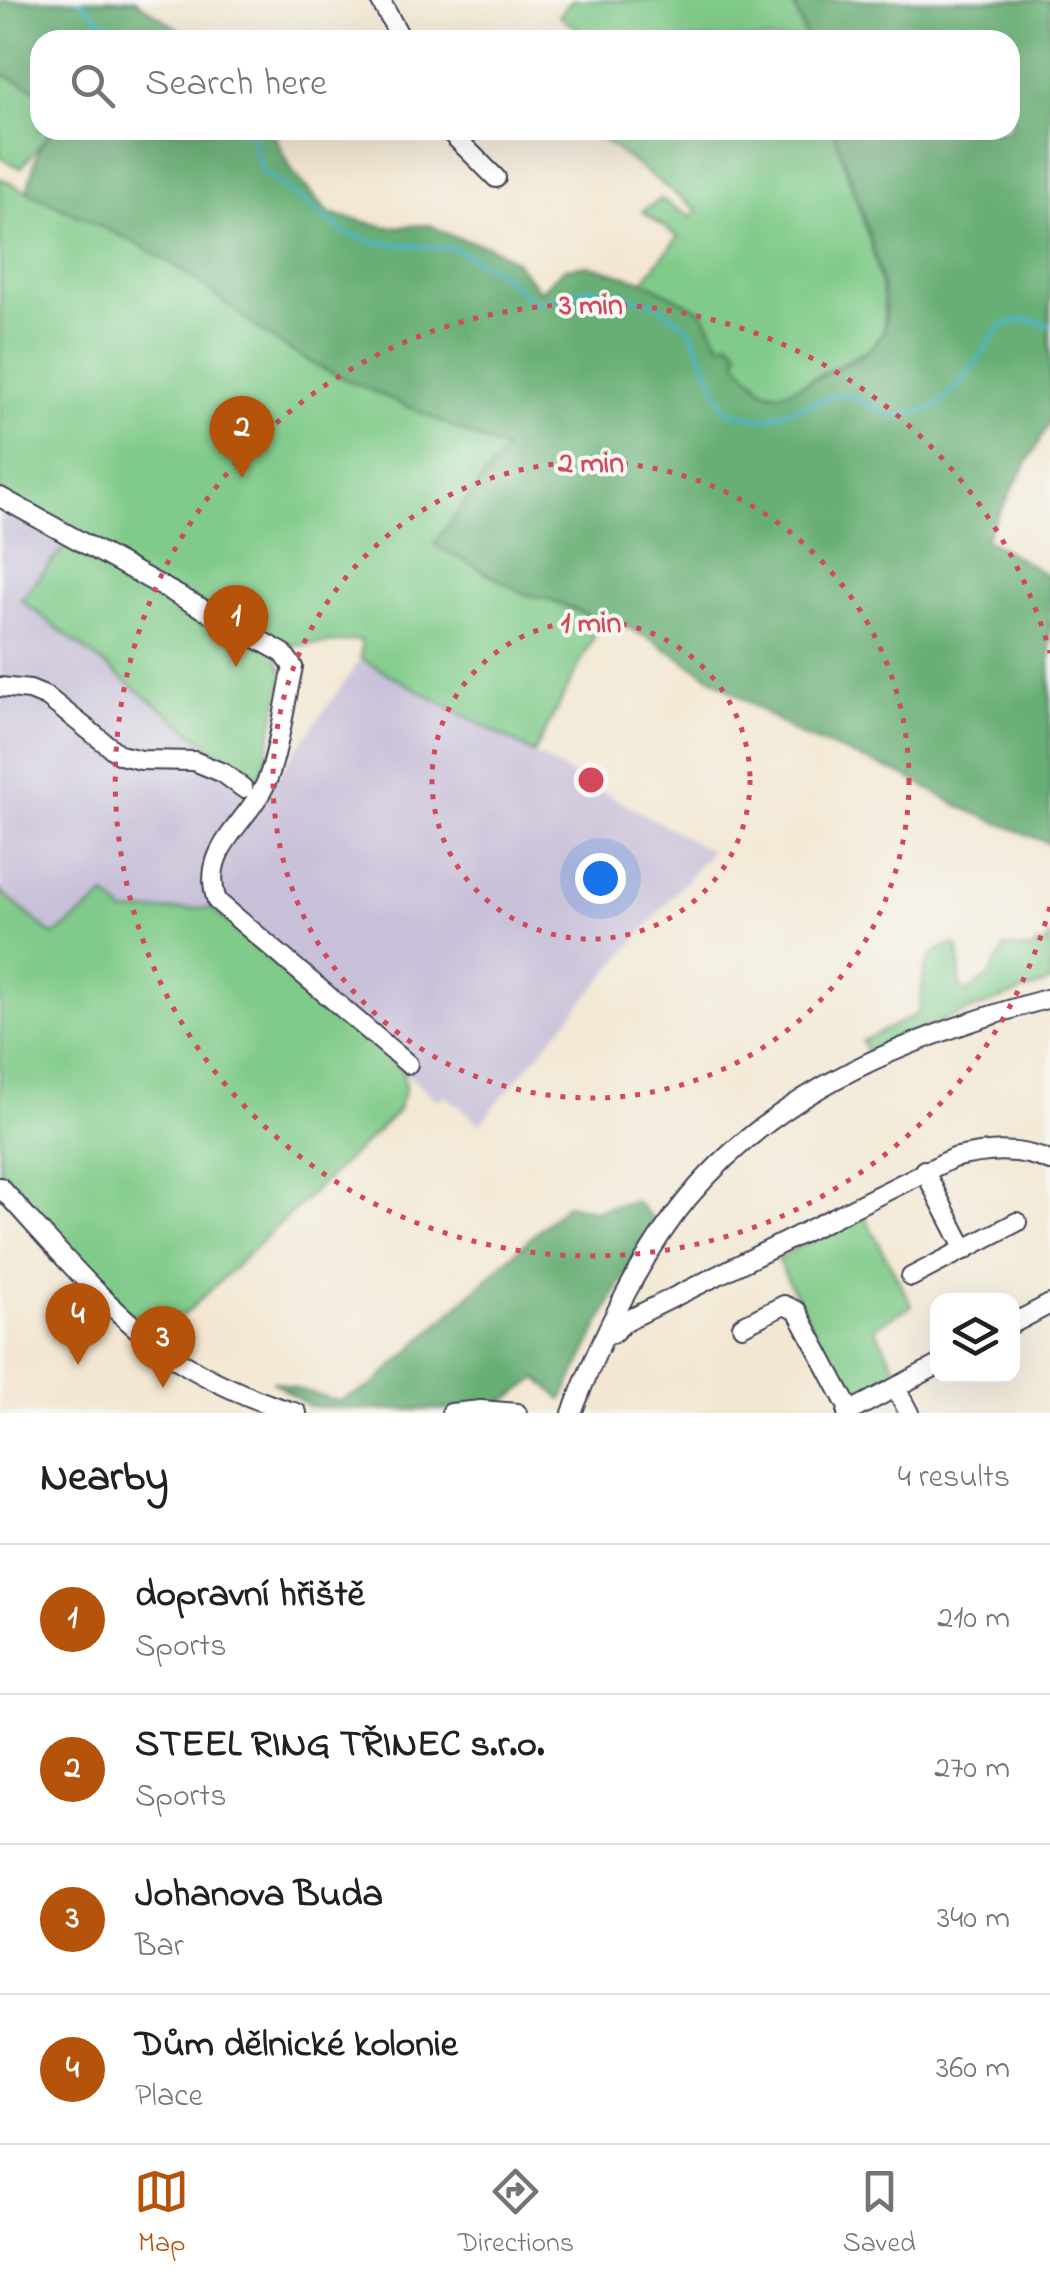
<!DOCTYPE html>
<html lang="en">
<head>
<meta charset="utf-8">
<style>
	:root { --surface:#fff; --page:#f2f2f2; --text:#202124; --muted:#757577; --line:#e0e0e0; --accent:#b45309 }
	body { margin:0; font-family:"Indie Flower",sans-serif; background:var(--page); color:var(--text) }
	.controls { position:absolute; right:30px; bottom:30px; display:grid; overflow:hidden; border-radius:20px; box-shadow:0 10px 40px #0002 }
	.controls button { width:90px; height:90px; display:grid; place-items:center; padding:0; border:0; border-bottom:2px solid var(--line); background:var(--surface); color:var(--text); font:50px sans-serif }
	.you { position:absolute; left:600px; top:878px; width:35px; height:35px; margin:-25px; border:8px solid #fff; border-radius:50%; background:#1a73e8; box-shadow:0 0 0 15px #1a73e833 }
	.badge { display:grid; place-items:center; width:65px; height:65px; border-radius:50%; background:var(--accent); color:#fff; font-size:32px; font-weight:700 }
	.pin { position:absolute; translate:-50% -82px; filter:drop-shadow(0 2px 5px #0008) }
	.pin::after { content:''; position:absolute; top:52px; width:35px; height:30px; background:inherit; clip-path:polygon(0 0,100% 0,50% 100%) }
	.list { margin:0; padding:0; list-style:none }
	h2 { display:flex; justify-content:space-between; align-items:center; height:130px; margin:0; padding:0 40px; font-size:42px }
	h2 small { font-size:32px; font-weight:400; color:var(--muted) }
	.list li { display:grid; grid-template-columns:65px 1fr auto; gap:30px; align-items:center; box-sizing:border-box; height:150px; padding:0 40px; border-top:2px solid var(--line) }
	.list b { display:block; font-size:38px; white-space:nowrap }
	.list p { margin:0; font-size:32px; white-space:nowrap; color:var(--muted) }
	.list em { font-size:32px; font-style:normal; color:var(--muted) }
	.icon { flex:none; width:55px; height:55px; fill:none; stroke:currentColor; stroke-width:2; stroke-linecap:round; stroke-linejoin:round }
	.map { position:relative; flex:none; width:1050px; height:1413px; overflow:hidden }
	.search { position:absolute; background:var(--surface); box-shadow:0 10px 40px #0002; left:30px; right:30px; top:30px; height:110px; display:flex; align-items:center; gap:25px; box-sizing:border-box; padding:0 35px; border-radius:30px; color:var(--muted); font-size:38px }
	.sheet { height:730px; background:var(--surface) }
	nav { display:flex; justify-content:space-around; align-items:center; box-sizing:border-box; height:140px; border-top:2px solid var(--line); background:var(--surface); font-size:28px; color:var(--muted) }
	nav a { display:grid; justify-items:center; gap:5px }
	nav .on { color:var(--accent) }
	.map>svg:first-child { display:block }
	.industrial { fill:#c8c0d8 }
	.green { fill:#80cb89; stroke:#517662; stroke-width:2.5 }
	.forest { fill:#68af75; stroke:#456858; stroke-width:2.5 }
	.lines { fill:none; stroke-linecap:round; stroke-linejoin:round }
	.stream { stroke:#4cb5c9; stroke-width:4 }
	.minor-casing { stroke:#414052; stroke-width:22 }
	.minor { stroke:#fff; stroke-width:18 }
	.ring { fill:none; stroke:#d1495b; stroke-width:5; stroke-dasharray:5 10 }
	.centre { fill:#d1495b; stroke:#f6f6f2; stroke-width:5 }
	.ring-label { font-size:30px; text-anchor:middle; font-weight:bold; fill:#d1495b; stroke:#f6f6f2; stroke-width:8; stroke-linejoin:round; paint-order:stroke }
</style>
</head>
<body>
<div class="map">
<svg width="1050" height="1413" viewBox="0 0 1050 1413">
	<rect width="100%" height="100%" fill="#f6f6f2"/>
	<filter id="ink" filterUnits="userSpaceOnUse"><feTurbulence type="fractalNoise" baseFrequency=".01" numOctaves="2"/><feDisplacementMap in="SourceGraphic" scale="20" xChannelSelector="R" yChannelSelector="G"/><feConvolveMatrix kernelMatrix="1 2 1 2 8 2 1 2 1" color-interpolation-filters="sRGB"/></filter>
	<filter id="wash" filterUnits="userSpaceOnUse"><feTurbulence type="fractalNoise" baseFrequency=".0048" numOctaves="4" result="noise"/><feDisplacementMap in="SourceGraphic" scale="40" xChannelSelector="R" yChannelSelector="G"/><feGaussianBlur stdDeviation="2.25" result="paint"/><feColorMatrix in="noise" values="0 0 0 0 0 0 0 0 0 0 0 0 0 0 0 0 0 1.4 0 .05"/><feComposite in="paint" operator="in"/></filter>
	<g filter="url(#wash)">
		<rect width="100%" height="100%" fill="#f3e7d2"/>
		<path class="industrial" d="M0,492L68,542L22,600L255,781L259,777L271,785L361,659L711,851L480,1123L444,1095L438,1101L211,908L124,913L106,896L54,936L0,891Z"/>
		<path class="green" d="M572,0H792L807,40H594L559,16Z
			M0,73L40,91V130H52L21,168L0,158Z
			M590,130H833L870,241L884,299V330L872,348L792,389L778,393L764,390L721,345L702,311L643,281L678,237L642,211L661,199L691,217L697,210Z
			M0,178L138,244L184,271L268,336L318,367L506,450L495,464L483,572C522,592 562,604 602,621L534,753L361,659V640L284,647L278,661L284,674L263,772L255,781L21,600L68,542L0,492Z
			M0,891L54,936L106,896L124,913L211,908L403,1070L405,1089L397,1112L183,1316H131L0,1178Z
			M1050,935V982L944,1020L867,1052L862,1041L918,1014C926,986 915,950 955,945L959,948L960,987L967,992L988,977L1005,947L1031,950L1038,944H1047Z
			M863,1213L912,1306L874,1327L900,1376L853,1400L848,1399L777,1259Z"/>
		<path class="forest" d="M0,0H135L195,40H40V91L0,73Z
			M792,0H1050V422L985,538L1050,577V844L961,807L904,775L800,735L657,643L614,620L602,621L551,600L525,594L434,544L505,450L318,367L268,336L184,271L138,244L27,191L39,147L52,130H272L293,172L330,214L388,227L430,225L454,237L489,246L515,261L540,291L565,268L588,265L643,281L702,311L721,345L729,341L739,350L737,362L764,390L778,393C804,386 874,357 883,332C896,299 847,166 833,130H1010V40H807Z
			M635,1201L656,1222L615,1293L562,1400L538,1378L493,1409L372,1410L309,1406L272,1381L338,1401L371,1387L567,1204L594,1210Z"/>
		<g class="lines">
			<path class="stream" d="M80,0L106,25L133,40
				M249,130L263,172L346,233L374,242L455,249L496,270L535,303L592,288L655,303L690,329L727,412L763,419L844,393L895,417L934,408L961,383L1000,327L1024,319L1050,325"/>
		</g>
	</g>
	<g filter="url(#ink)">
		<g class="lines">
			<defs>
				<path id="minor" d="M380,0L402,40
					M448,130L496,178
					M0,497L283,653L293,667C286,697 278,756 266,783C247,824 199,850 217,901L408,1064
					M0,687L30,690L47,697L120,755L141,760L194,761L223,773L243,788
					M924,1170L965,1250
					M0,1187C50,1241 99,1301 158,1346C193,1374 253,1401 297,1413
					M911,1277L1017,1222
					M1012,1324L1050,1304
					M742,1326L784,1305L797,1311L851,1413
					M612,1334L626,1321L953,1158C988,1150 1016,1147 1050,1161
					M896,1388L909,1413
					M451,1413L481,1410L517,1413
					M572,1413C599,1342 639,1257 688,1198C780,1087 915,1035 1050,998
					M847,1413L938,1365"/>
			</defs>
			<use href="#minor" class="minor-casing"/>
			<use href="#minor" class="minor"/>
		</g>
	</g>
	<g class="ring">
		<circle cx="591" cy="780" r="159"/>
		<circle cx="591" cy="780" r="318"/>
		<path d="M1050 907A476 476 0 1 1 1050 653"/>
	</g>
	<circle cx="591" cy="780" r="15" class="centre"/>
	<g class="ring-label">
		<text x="591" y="314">3 min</text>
		<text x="591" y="472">2 min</text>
		<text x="591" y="632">1 min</text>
	</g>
</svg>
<div class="controls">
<button><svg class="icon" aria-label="layers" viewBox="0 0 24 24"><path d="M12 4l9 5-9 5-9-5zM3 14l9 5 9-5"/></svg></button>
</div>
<div class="you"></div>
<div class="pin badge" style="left:236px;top:667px">1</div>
<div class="pin badge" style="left:242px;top:478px">2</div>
<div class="pin badge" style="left:163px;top:1388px">3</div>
<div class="pin badge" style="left:78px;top:1365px">4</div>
<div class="search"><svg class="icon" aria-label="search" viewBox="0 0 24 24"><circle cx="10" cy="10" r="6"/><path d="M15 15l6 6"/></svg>Search here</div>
</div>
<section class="sheet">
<h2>Nearby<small>4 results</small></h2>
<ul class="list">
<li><span class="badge">1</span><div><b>dopravní hřiště</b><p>Sports</p></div><em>210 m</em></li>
<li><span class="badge">2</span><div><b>STEEL RING TŘINEC s.r.o.</b><p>Sports</p></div><em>270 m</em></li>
<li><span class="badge">3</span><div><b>Johanova Buda</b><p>Bar</p></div><em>340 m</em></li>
<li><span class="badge">4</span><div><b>Dům dělnické kolonie</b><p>Place</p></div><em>360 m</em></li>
</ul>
</section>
<nav>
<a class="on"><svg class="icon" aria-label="map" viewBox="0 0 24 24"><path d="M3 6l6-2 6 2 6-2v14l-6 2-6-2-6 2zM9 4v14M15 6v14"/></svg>Map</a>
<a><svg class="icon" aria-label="directions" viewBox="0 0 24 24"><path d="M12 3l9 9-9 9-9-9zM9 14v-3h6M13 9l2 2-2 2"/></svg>Directions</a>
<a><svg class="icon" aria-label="saved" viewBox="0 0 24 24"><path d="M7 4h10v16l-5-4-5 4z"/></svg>Saved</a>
</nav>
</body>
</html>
